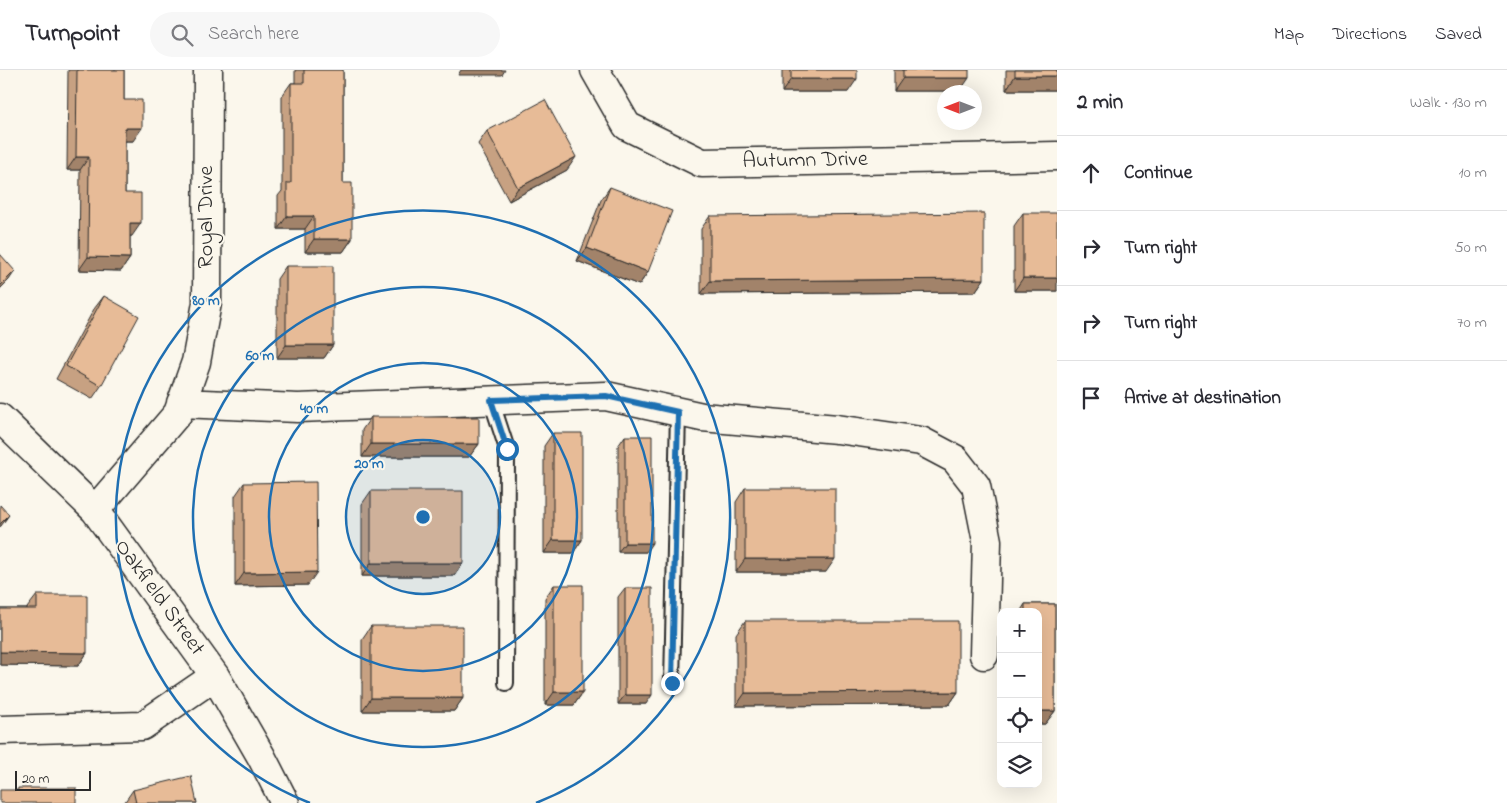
<!DOCTYPE html>
<html lang="en">
<head>
<meta charset="utf-8">
<style>
	:root { --surface:#fff; --page:#f7f7f7; --text:#2b2b33; --muted:#7c7c81; --line:#e1e1e2 }
	body { margin:0; font-family:"Indie Flower",sans-serif; background:var(--page); color:var(--text) }
	.controls { position:absolute; right:15px; bottom:15px; display:grid; overflow:hidden; border-radius:10px; box-shadow:0 5px 20px #0002 }
	.controls button { width:45px; height:45px; display:grid; place-items:center; padding:0; border:0; border-bottom:1px solid var(--line); background:var(--surface); color:var(--text); font:25px sans-serif }
	.compass { position:absolute; left:937px; top:15px; width:45px; height:45px; border-radius:50%; background:var(--surface); box-shadow:0 5px 20px #0002; rotate:270deg }
	.scale { position:absolute; left:15px; bottom:12px; width:76px; box-sizing:border-box; padding-left:5px; border:2px solid #2b2b2b; border-top:0; font-size:14px; line-height:18px; white-space:nowrap; color:#2b2b2b; -webkit-text-stroke:4px #fbf7ec; paint-order:stroke }
	.stop { position:absolute; width:15px; height:15px; margin:-11px; border:4px solid #1f6fb2; border-radius:50%; background:#fff }
	.stop.end { background:#1f6fb2; border-color:#fff; box-shadow:0 1px 5px #0008 }
	.list { margin:0; padding:0; list-style:none }
	h2 { display:flex; justify-content:space-between; align-items:center; height:65px; margin:0; padding:0 20px; font-size:21px }
	h2 small { font-size:16px; font-weight:400; color:var(--muted) }
	.list li { display:grid; grid-template-columns:32px 1fr auto; gap:15px; align-items:center; box-sizing:border-box; height:75px; padding:0 20px; border-top:1px solid var(--line) }
	.list b { display:block; font-size:19px; white-space:nowrap }
	.list em { font-size:16px; font-style:normal; color:var(--muted) }
	.icon { flex:none; width:28px; height:28px; fill:none; stroke:currentColor; stroke-width:2; stroke-linecap:round; stroke-linejoin:round }
	.map { position:relative; flex:none; width:1057px; height:733px; overflow:hidden }
	header { display:flex; align-items:center; gap:30px; box-sizing:border-box; height:70px; padding:0 25px; background:var(--surface); border-bottom:1px solid var(--line) }
	header strong { font-size:24px }
	nav { display:flex; gap:28px; margin-inline-start:auto; font-size:18px }
	.search { width:350px; height:45px; background:var(--page); display:flex; align-items:center; gap:12px; box-sizing:border-box; padding:0 18px; border-radius:28px; color:var(--muted); font-size:19px }
	main { display:flex }
	aside { flex:1; background:var(--surface) }
	.map>svg:first-child { display:block }
	.lines { fill:none; stroke-linecap:round; stroke-linejoin:round }
	.service-casing { stroke:#2b2b2b; stroke-width:18 }
	.minor-casing { stroke:#2b2b2b; stroke-width:31 }
	.service { stroke:#fbf7ec; stroke-width:14 }
	.minor { stroke:#fbf7ec; stroke-width:28 }
	.wall { fill:#c7a182; stroke:#2b2b2b }
	.shaded-wall { fill:#a2836a; stroke:#2b2b2b }
	.building { fill:#e7bb97; stroke:#2b2b2b }
	.route { stroke:#1f6fb2; stroke-width:6 }
	.ring { fill:none; stroke:#1f6fb2; stroke-width:2.5 }
	.labels { text-anchor:middle; dominant-baseline:central; stroke-width:4; stroke-linejoin:round; paint-order:stroke }
	.street-label { font-size:22px; fill:#2b2b2b; stroke:#fbf7ec }
	.centre { fill:#1f6fb2; stroke:#fbf7ec; stroke-width:2.5 }
	.ring-label { font-size:15px; text-anchor:middle; font-weight:bold; fill:#1f6fb2; stroke:#fbf7ec; stroke-width:4; stroke-linejoin:round; paint-order:stroke }
</style>
</head>
<body>
<header>
<strong>Turnpoint</strong>
<div class="search"><svg class="icon" aria-label="search" viewBox="0 0 24 24"><circle cx="10" cy="10" r="6"/><path d="M15 15l6 6"/></svg>Search here</div>
<nav><a>Map</a><a>Directions</a><a>Saved</a></nav>
</header>
<main>
<div class="map">
<svg width="1057" height="733" viewBox="0 0 1057 733">
	<rect width="100%" height="100%" fill="#fbf7ec"/>
	<filter id="ink" filterUnits="userSpaceOnUse"><feTurbulence type="fractalNoise" baseFrequency=".02" numOctaves="2"/><feDisplacementMap in="SourceGraphic" scale="10" xChannelSelector="R" yChannelSelector="G"/><feConvolveMatrix kernelMatrix="1 2 1 2 8 2 1 2 1" color-interpolation-filters="sRGB"/></filter>
	<g filter="url(#ink)">
		<g class="lines">
			<defs>
				<path id="service" d="M491,330L507,379L506,613
					M672,613L678,342"/>
				<path id="minor" d="M595,0L627,56L702,93L1057,86
					M181,333L298,338L606,326L702,347L837,359L921,371L955,389L976,416L987,471L984,585
					M0,348L95,440L215,606L261,686L285,733
					M95,440L178,343L196,292L207,233L208,0
					M0,660L142,656L215,606"/>
			</defs>
			<use href="#service" class="service-casing"/>
			<use href="#minor" class="minor-casing"/>
			<use href="#service" class="service"/>
			<use href="#minor" class="minor"/>
		</g>
		<path class="wall" d="M68,0H124V30L133,71H125V123L132,166H130V188L121,201L79,200L80,100H67Z
			M295,0H343V113L352,169L343,182H305V159H278V126L282,121V26L291,13H295Z
			M782,0H857L848,22H782Z
			M894,0H969L960,21H894Z
			M1006,0H1057V20H1006Z
			M487,61L567,100L509,131L478,74Z
			M610,117L648,202L639,215L577,191L601,130Z
			M1023,143L1057,221H1014V156Z
			M710,146L984,209L975,222L701,224V159Z
			M286,196L333,275L324,288H277V209Z
			M104,226L101,316L92,329L56,309L94,239Z
			M371,347L479,374L469,387H362V360Z
			M553,363L582,470L573,483H544V376Z
			M625,366L646,482H618V376Z
			M244,413L308,515L235,516V426Z
			M745,418L826,502H736V432Z
			M371,421L463,493L454,506H362V434Z
			M554,515L583,622L574,635H545V528Z
			M625,518L646,634H618V527Z
			M37,525L87,583L78,596L0,595V539H27V538Z
			M1025,534H1055V641L1045,654H1038V542H1020Z
			M745,551L958,622L949,635L736,636V564Z
			M371,556L463,628L454,641H362V569Z
			M133,720L197,733H124Z"/>
		<path class="shaded-wall" d="M461,0H505L502,5H458Z
			M1015,6H1057V20H1006Z
			M903,8H969L960,21H894Z
			M791,9H857L848,22H782Z
			M125,58H142L133,71H116Z
			M76,87H89L80,100H67Z
			M576,87L567,100L509,131L518,118Z
			M287,146H314L305,159H278Z
			M130,153H141L132,166H121Z
			M314,169H352L343,182H305Z
			M587,178L648,202L639,215L577,191Z
			M88,187L130,188L121,201L79,200Z
			M15,201L9,210L0,219V216Z
			M1023,208H1057V221H1014Z
			M984,209L975,222L701,224L710,211Z
			M286,275H333L324,288H277Z
			M371,374H479L469,387H362Z
			M9,445L1,456L0,457V454Z
			M553,470H582L573,483H544Z
			M625,473H652L646,482H618Z
			M745,489H835L826,502H736Z
			M371,493H463L454,506H362Z
			M317,502L308,515L235,516L244,503Z
			M0,582L87,583L78,596L0,595Z
			M554,622H583L574,635H545Z
			M958,622L949,635L736,636L745,623Z
			M625,625H652L646,634H618Z
			M371,628H463L454,641H362Z
			M1038,641H1055L1045,654H1038Z"/>
		<path class="building" d="M77,0H124V30H142V58H125V123H141V153H130V188L88,187L89,87H76Z
			M304,0H343V113H352V169H314V146H287V113H291V13H304Z
			M791,0H857V9H791Z
			M903,0H969V8H903Z
			M1015,0H1057V6H1015Z
			M545,30L576,87L518,118L487,61Z
			M610,117L672,141L648,202L587,178Z
			M984,143V209L710,211V146Z
			M1023,143H1057V208H1023Z
			M0,184L15,201L0,216Z
			M286,196H333V275H286Z
			M104,226L139,246L101,316L66,296Z
			M371,347H479V374H371Z
			M553,363H582V470H553Z
			M625,366H652V473H625Z
			M316,412L317,502L244,503V413Z
			M745,418H835V489H745Z
			M371,421H463V493H371Z
			M0,435L9,445L0,454Z
			M554,515H583V622H554Z
			M625,518H652V625H625Z
			M37,525H87V583L0,582V539H37Z
			M1025,534H1055V641H1038V542H1025Z
			M745,551H958V622L745,623Z
			M371,556H463V628H371Z
			M191,706L197,733H136L133,720Z
			M18,718H76V733H0V720H18Z"/>
	</g>
	<g class="lines" filter="url(#ink)">
		<path class="route" d="M507,379L491,330L606,326L678,342L672,613"/>
	</g>
	<circle cx="423" cy="447" r="77" fill="#1f6fb2" fill-opacity=".12"/>
	<g class="ring">
		<circle cx="423" cy="447" r="77"/>
		<circle cx="423" cy="447" r="154"/>
		<circle cx="423" cy="447" r="230"/>
		<path d="M310 733A307 307 0 1 1 536 733"/>
	</g>
	<g class="labels">
		<g class="street-label">
			<text transform="translate(805 91) rotate(-1)">Autumn Drive</text>
			<text transform="translate(207 147) rotate(-90)">Royal Drive</text>
			<text transform="translate(159 528) rotate(54)">Oakfield Street</text>
		</g>
	</g>
	<circle cx="423" cy="447" r="8" class="centre"/>
	<g class="ring-label">
		<text x="206" y="235">80 m</text>
		<text x="260" y="290">60 m</text>
		<text x="314" y="343">40 m</text>
		<text x="369" y="398">20 m</text>
	</g>
</svg>
<div class="controls">
<button>+</button>
<button>−</button>
<button><svg class="icon" aria-label="locate" viewBox="0 0 24 24"><circle cx="12" cy="12" r="6"/><path d="M12 2v4M12 18v4M2 12h4M18 12h4"/></svg></button>
<button><svg class="icon" aria-label="layers" viewBox="0 0 24 24"><path d="M12 4l9 5-9 5-9-5zM3 14l9 5 9-5"/></svg></button>
</div>
<svg class="compass" viewBox="-18 -18 36 36"><path d="M0-13l5 13h-10z" fill="#e53935"/><path d="M0 13l5-13h-10z" fill="#7c7c81"/></svg>
<div class="scale">20 m</div>
<div class="stop" style="left:507px;top:379px"></div>
<div class="stop end" style="left:672px;top:613px"></div>
</div>
<aside>
<h2>2 min<small>Walk · 130 m</small></h2>
<ul class="list">
<li><svg class="icon" aria-label="ahead" viewBox="0 0 24 24"><path d="M12 20V5M6 11l6-6 6 6"/></svg><div><b>Continue</b></div><em>10 m</em></li>
<li><svg class="icon" aria-label="right" viewBox="0 0 24 24"><path d="M7 20v-9h11M14 6l5 5-5 5"/></svg><div><b>Turn right</b></div><em>50 m</em></li>
<li><svg class="icon" aria-label="right" viewBox="0 0 24 24"><path d="M7 20v-9h11M14 6l5 5-5 5"/></svg><div><b>Turn right</b></div><em>70 m</em></li>
<li><svg class="icon" aria-label="arrive" viewBox="0 0 24 24"><path d="M6 21V4h12l-3 4 3 4H6"/></svg><div><b>Arrive at destination</b></div></li>
</ul>
</aside>
</main>
</body>
</html>
